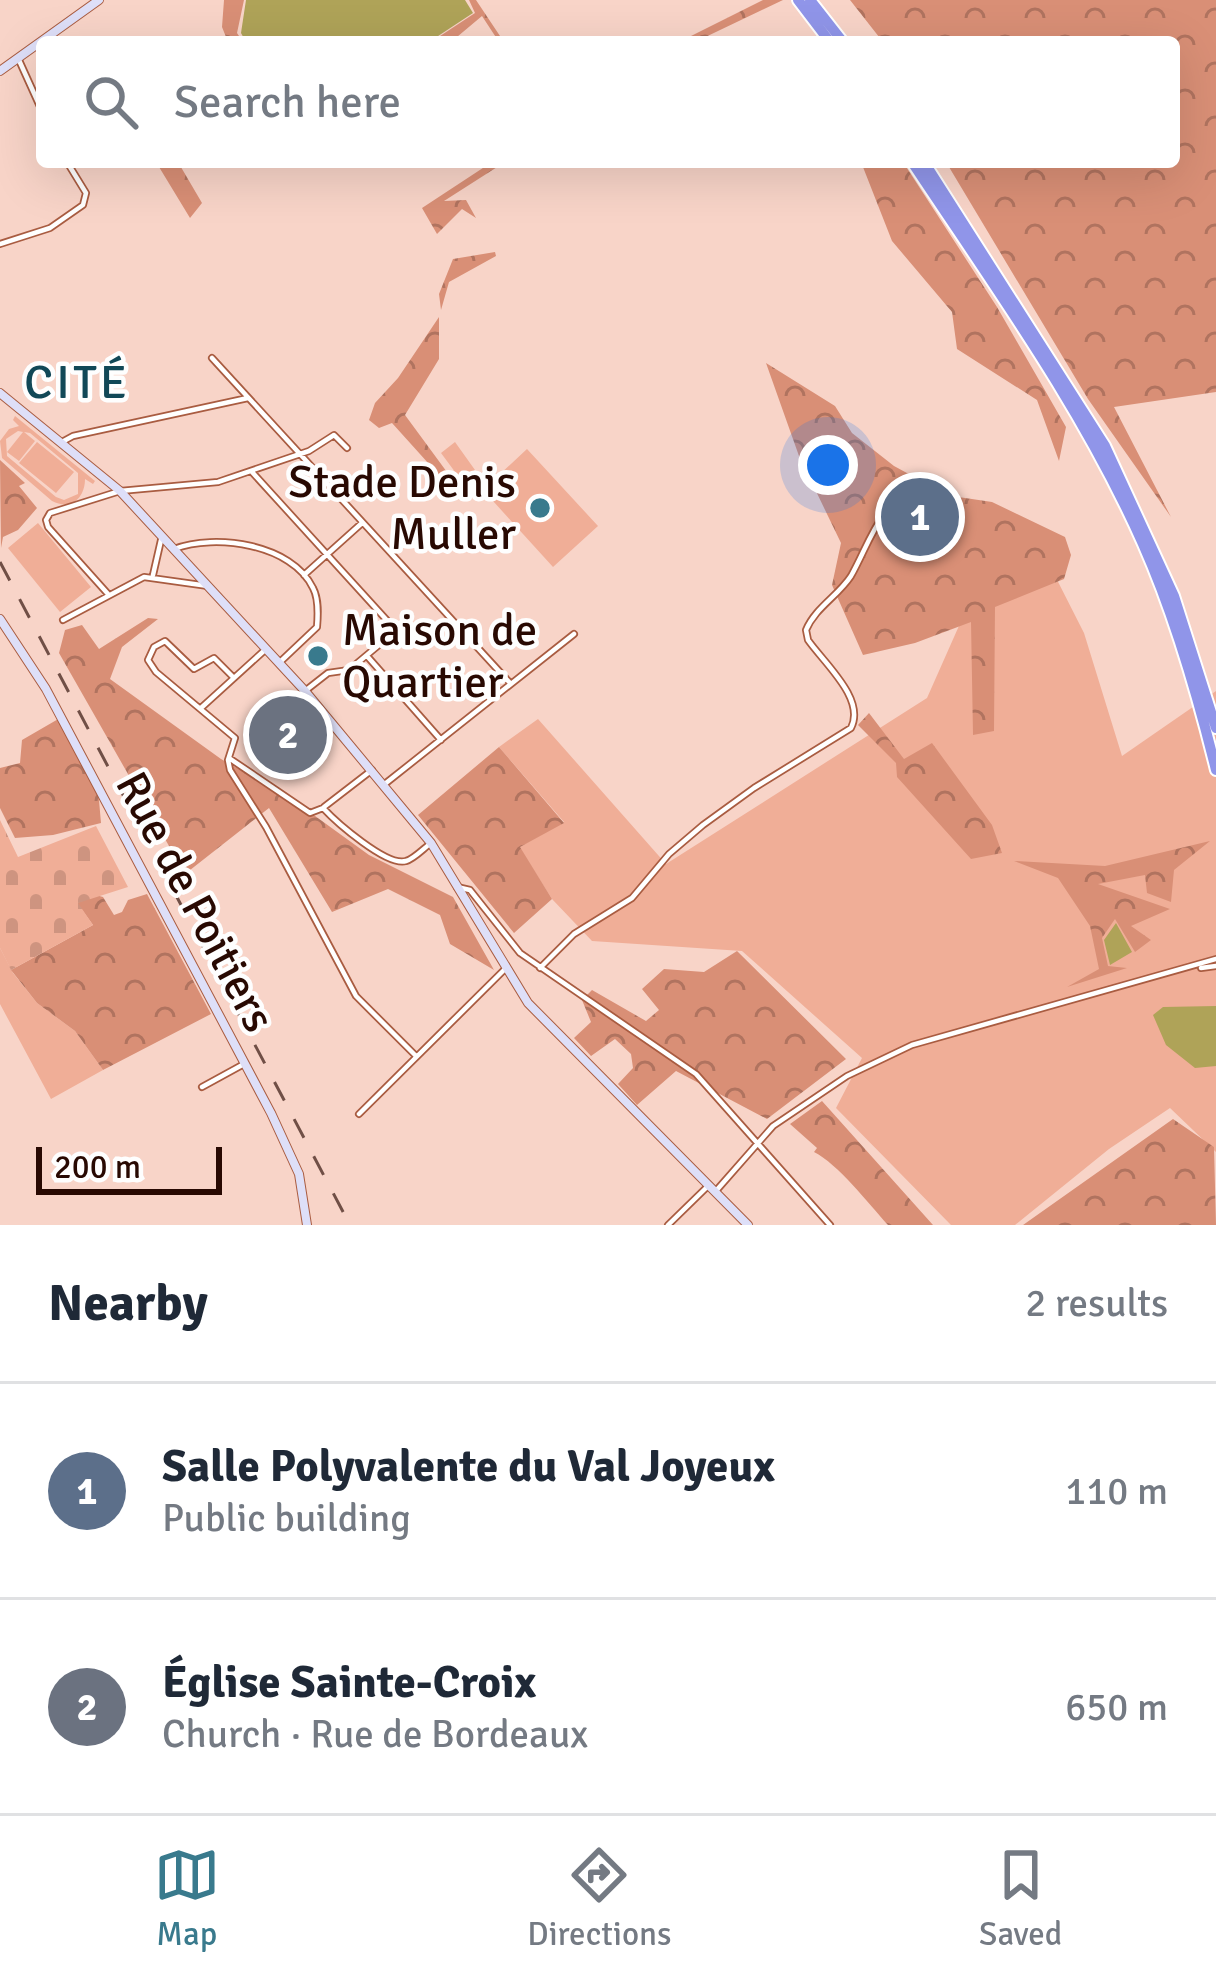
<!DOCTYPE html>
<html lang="en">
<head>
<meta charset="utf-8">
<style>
	:root { --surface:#fff; --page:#f6f6f7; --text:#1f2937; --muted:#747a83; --line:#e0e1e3; --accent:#397a8d }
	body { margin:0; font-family:Signika,sans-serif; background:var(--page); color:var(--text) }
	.scale { position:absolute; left:36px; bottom:30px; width:186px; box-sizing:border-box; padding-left:12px; border:6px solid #280902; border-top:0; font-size:33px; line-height:42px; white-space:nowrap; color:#280902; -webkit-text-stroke:9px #fefefe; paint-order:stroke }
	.you { position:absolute; left:828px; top:465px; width:42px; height:42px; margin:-30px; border:9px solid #fff; border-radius:50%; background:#1a73e8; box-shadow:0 0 0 18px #1a73e833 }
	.badge { display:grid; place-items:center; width:78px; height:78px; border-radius:50%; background:var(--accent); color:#fff; font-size:39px; font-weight:700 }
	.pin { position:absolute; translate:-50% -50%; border:6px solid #fff; box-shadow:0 3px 12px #0006 }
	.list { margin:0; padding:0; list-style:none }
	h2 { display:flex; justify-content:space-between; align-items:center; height:156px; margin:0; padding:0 48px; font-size:51px }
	h2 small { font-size:39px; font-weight:400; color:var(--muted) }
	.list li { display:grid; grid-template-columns:78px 1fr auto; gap:36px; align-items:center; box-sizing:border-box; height:216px; padding:0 48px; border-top:3px solid var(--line) }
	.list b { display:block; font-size:45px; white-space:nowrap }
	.list p { margin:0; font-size:39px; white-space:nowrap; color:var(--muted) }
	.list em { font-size:39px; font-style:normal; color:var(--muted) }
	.icon { flex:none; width:66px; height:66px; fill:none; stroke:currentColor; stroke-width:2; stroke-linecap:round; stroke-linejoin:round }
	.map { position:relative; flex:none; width:1216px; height:1225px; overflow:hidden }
	.search { position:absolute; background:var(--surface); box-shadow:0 12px 48px #0002; left:36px; right:36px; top:36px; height:132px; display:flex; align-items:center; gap:30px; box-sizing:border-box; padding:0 42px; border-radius:12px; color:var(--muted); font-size:45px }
	.sheet { height:588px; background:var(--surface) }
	nav { display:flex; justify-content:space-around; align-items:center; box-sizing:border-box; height:168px; border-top:3px solid var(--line); background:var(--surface); font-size:33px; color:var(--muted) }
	nav a { display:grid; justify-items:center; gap:6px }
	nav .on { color:var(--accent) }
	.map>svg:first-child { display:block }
	.grass { fill:#f0ae97; fill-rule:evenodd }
	.forest { fill:url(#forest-crowns) }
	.cemetery { fill:url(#cemetery-stones) }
	.water { fill:#afa358 }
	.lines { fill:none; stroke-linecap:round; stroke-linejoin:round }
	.street-casing { stroke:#a95c41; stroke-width:8 }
	.secondary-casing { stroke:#a95c41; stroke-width:10 }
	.highway-casing { stroke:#fff; stroke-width:14 }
	.street { stroke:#fff; stroke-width:4.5 }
	.secondary { stroke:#dedff8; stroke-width:8 }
	.highway { stroke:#9095e9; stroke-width:10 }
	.rail { stroke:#704f46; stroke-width:3; stroke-dasharray:21 21; stroke-linecap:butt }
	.poi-dot { fill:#397a8d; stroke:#fefefe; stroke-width:4.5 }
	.labels { text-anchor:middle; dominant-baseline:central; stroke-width:9; stroke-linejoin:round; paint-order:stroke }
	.poi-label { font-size:45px; fill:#280902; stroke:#fefefe; text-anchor:end }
	.street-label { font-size:45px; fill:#280902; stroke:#fefefe }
	.neighbourhood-label { font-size:48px; letter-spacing:3px; fill:#114857; stroke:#fefefe }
</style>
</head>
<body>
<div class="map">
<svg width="1216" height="1225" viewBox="0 0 1216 1225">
	<defs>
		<pattern id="forest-crowns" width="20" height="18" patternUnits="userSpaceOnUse" patternTransform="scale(3)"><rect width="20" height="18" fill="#d98f76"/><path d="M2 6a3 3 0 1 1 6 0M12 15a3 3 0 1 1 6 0" fill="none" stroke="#b0735f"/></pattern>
		<pattern id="cemetery-stones" width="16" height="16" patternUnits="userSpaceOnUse" patternTransform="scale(3)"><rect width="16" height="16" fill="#f0ae97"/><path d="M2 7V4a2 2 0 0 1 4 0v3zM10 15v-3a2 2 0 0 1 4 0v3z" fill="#ce9480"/></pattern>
	</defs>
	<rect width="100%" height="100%" fill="#f8d4c8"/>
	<path class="grass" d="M15,416L95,481L93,484L85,479C85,498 71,511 52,501L2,458L0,441L9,429L19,426L13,420ZM18,431L23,432L7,452L19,461L35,441L24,432L30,433L78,473V494L64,500L56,497L7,456L6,439Z
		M37,442L74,472L56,493L19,463Z
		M455,442L475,470L461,480L441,453Z
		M527,449L598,526L553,567L483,490Z
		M38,523L91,587L60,612L8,548Z
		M1051,568L1084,633L1122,756L1216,691V1152L1170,1108L1109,1149L1015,1225H951L836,1108L862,1058L742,951L592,941L552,899L519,847L564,822L499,747L538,719L666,864L927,698L962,619Z
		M0,948L13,973L37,1003L75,1031L103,1070L51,1099L0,1004Z"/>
	<path class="forest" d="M224,0H244L237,33L243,42H228L222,27Z
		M469,0H476L504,42H499L482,16L451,42H431L475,13Z
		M763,0H783L695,42H679Z
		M850,0H1216V392L1114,407L1171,517L1088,399L946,162H1174V42H883Z
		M156,162H178L202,203L190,218Z
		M492,162H505L444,201L466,200L476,218L462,209L437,234L422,208Z
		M861,162H903L997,307L1066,427L1059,461L1037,400L957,349L952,312L892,241Z
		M495,252L496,256L449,282L441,310L439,294L453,259Z
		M439,317V359L405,415L455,483L447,484L392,423L379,428L369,420L375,403L398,378Z
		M766,363L835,406L852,433L894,466L942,492L937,513L911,502L891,518L926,546L945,495L992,502L1065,537L1071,555L1064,579L995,607L994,731L973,735L971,622L915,643L863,655L832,585L841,543L799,456Z
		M0,460L25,483L19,486L37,508L18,530L3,537L1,548Z
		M148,618L158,619L122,647L110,679L221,759L293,800L369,855L453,897L494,970L450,944L440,915L388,889L332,912L269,808L185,874L59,653L65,630L82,625L99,649Z
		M869,713L904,759L932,743L992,825L1002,853L971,859L897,777L896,763L858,725Z
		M60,718L98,789L101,823L53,835L15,838L0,808V768L20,763L22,740Z
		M499,747L564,823L520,847L552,899L514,933L418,815Z
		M1210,841L1174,870L1171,902L1147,893L1145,875L1098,884L1170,909L1131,926L1151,940L1135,952L1115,919L1102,938L1108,966L1127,968L1067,987L1099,969L1090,926L1058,878L1014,861L1105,866Z
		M147,894L211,1014L103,1070L75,1031L37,1003L11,970L93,925L77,903L96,895L103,897L114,915L122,912L128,900Z
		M737,951L846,1059L767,1119L676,1071L637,1105L618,1084L633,1068L631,1054L615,1039L591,1056L574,1038L591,1022L582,1000L592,990L646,1021L659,1010L642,989L664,969L704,972Z
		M822,1101L933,1225H888C868,1203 838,1164 814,1152L817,1148L790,1124Z
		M1173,1119L1214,1147L1216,1225H1023Z"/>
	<path class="cemetery" d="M0,820L18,857L96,826L128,887L78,903L93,925L11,970L0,948Z"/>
	<path class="water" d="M246,0H465L473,13L429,42H246L241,33Z
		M1116,923L1132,952L1110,965L1104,940Z
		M1216,1006V1066L1195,1068L1166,1045L1153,1015L1163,1007Z"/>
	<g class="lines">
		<defs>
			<path id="street" d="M18,58L42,111
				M0,244L50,228L83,205L86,193L67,162
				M212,358L510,683
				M62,442L73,436L248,398
				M252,472L393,627L392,634L349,670L328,673L305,691
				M174,549C215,533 292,544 313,588C319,599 318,615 317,627L280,662
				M153,575L161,540
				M304,575L362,523
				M108,594L48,527L46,520L50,513L120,491L218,482L309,451L334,435L347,448
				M63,620L144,577L208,586
				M367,656L441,740
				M234,678L214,658L194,669L165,641L154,647L148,660L156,672L235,738L228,760L230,770L266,827L356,996L416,1056
				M201,708L266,649
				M229,758L310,813L323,808C336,822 387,867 406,861C414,859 424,848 431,843
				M386,783L574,634
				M324,807L372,770
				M457,887L470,890L520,953L696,1074L830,1225
				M540,968L574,934L632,898L669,854L703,825L754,788L851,728C866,699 824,663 808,640L806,630C815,608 838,596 851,576C863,555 870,533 885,513
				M1201,968L1216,966
				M202,1087L244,1064
				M359,1114L505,969
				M715,1192L773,1126L847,1076L912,1045L1216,959
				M668,1225L707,1187"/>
			<path id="secondary" d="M0,71L99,0
				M0,393L120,491L305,691L431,843L528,1003L748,1225
				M0,619L46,689L271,1113L299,1174L307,1225"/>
			<path id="highway" d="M798,0L830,42
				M810,0L843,42
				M912,162C994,286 1083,408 1143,544C1175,616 1197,693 1216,770
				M924,162L1105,446L1174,596L1216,728"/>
		</defs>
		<use href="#street" class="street-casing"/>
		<use href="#secondary" class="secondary-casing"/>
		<use href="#highway" class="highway-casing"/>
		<use href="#street" class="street"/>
		<use href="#secondary" class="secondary"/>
		<use href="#highway" class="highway"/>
		<path class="rail" d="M0,562L350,1225"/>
	</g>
	<g class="poi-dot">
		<circle cx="540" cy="508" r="12"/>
		<circle cx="318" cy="656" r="12"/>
	</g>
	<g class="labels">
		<g class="poi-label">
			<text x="516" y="482">Stade Denis<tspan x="516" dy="52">Muller</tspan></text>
			<text x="342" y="630" text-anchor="start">Maison de<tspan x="342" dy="52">Quartier</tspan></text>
		</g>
		<g class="street-label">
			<text transform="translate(195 902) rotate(62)">Rue de Poitiers</text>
		</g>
		<g class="neighbourhood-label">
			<text x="77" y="382">CITÉ</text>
		</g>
	</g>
</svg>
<div class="scale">200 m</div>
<div class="you"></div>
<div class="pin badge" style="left:920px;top:517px;background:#5c6f8a">1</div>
<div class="pin badge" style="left:288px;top:735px;background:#6b7280">2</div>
<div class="search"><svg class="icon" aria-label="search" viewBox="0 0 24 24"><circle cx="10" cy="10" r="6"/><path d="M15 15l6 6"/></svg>Search here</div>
</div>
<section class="sheet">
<h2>Nearby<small>2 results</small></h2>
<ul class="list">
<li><span class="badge" style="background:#5c6f8a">1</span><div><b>Salle Polyvalente du Val Joyeux</b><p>Public building</p></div><em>110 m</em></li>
<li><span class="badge" style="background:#6b7280">2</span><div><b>Église Sainte-Croix</b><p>Church · Rue de Bordeaux</p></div><em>650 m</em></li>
</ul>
</section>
<nav>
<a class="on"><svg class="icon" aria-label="map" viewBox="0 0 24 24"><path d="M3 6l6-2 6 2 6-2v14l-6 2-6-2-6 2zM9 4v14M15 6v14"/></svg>Map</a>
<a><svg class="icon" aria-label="directions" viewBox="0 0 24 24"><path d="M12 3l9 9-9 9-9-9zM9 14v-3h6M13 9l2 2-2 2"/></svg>Directions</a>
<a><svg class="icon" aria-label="saved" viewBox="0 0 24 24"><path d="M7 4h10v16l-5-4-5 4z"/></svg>Saved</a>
</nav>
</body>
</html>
